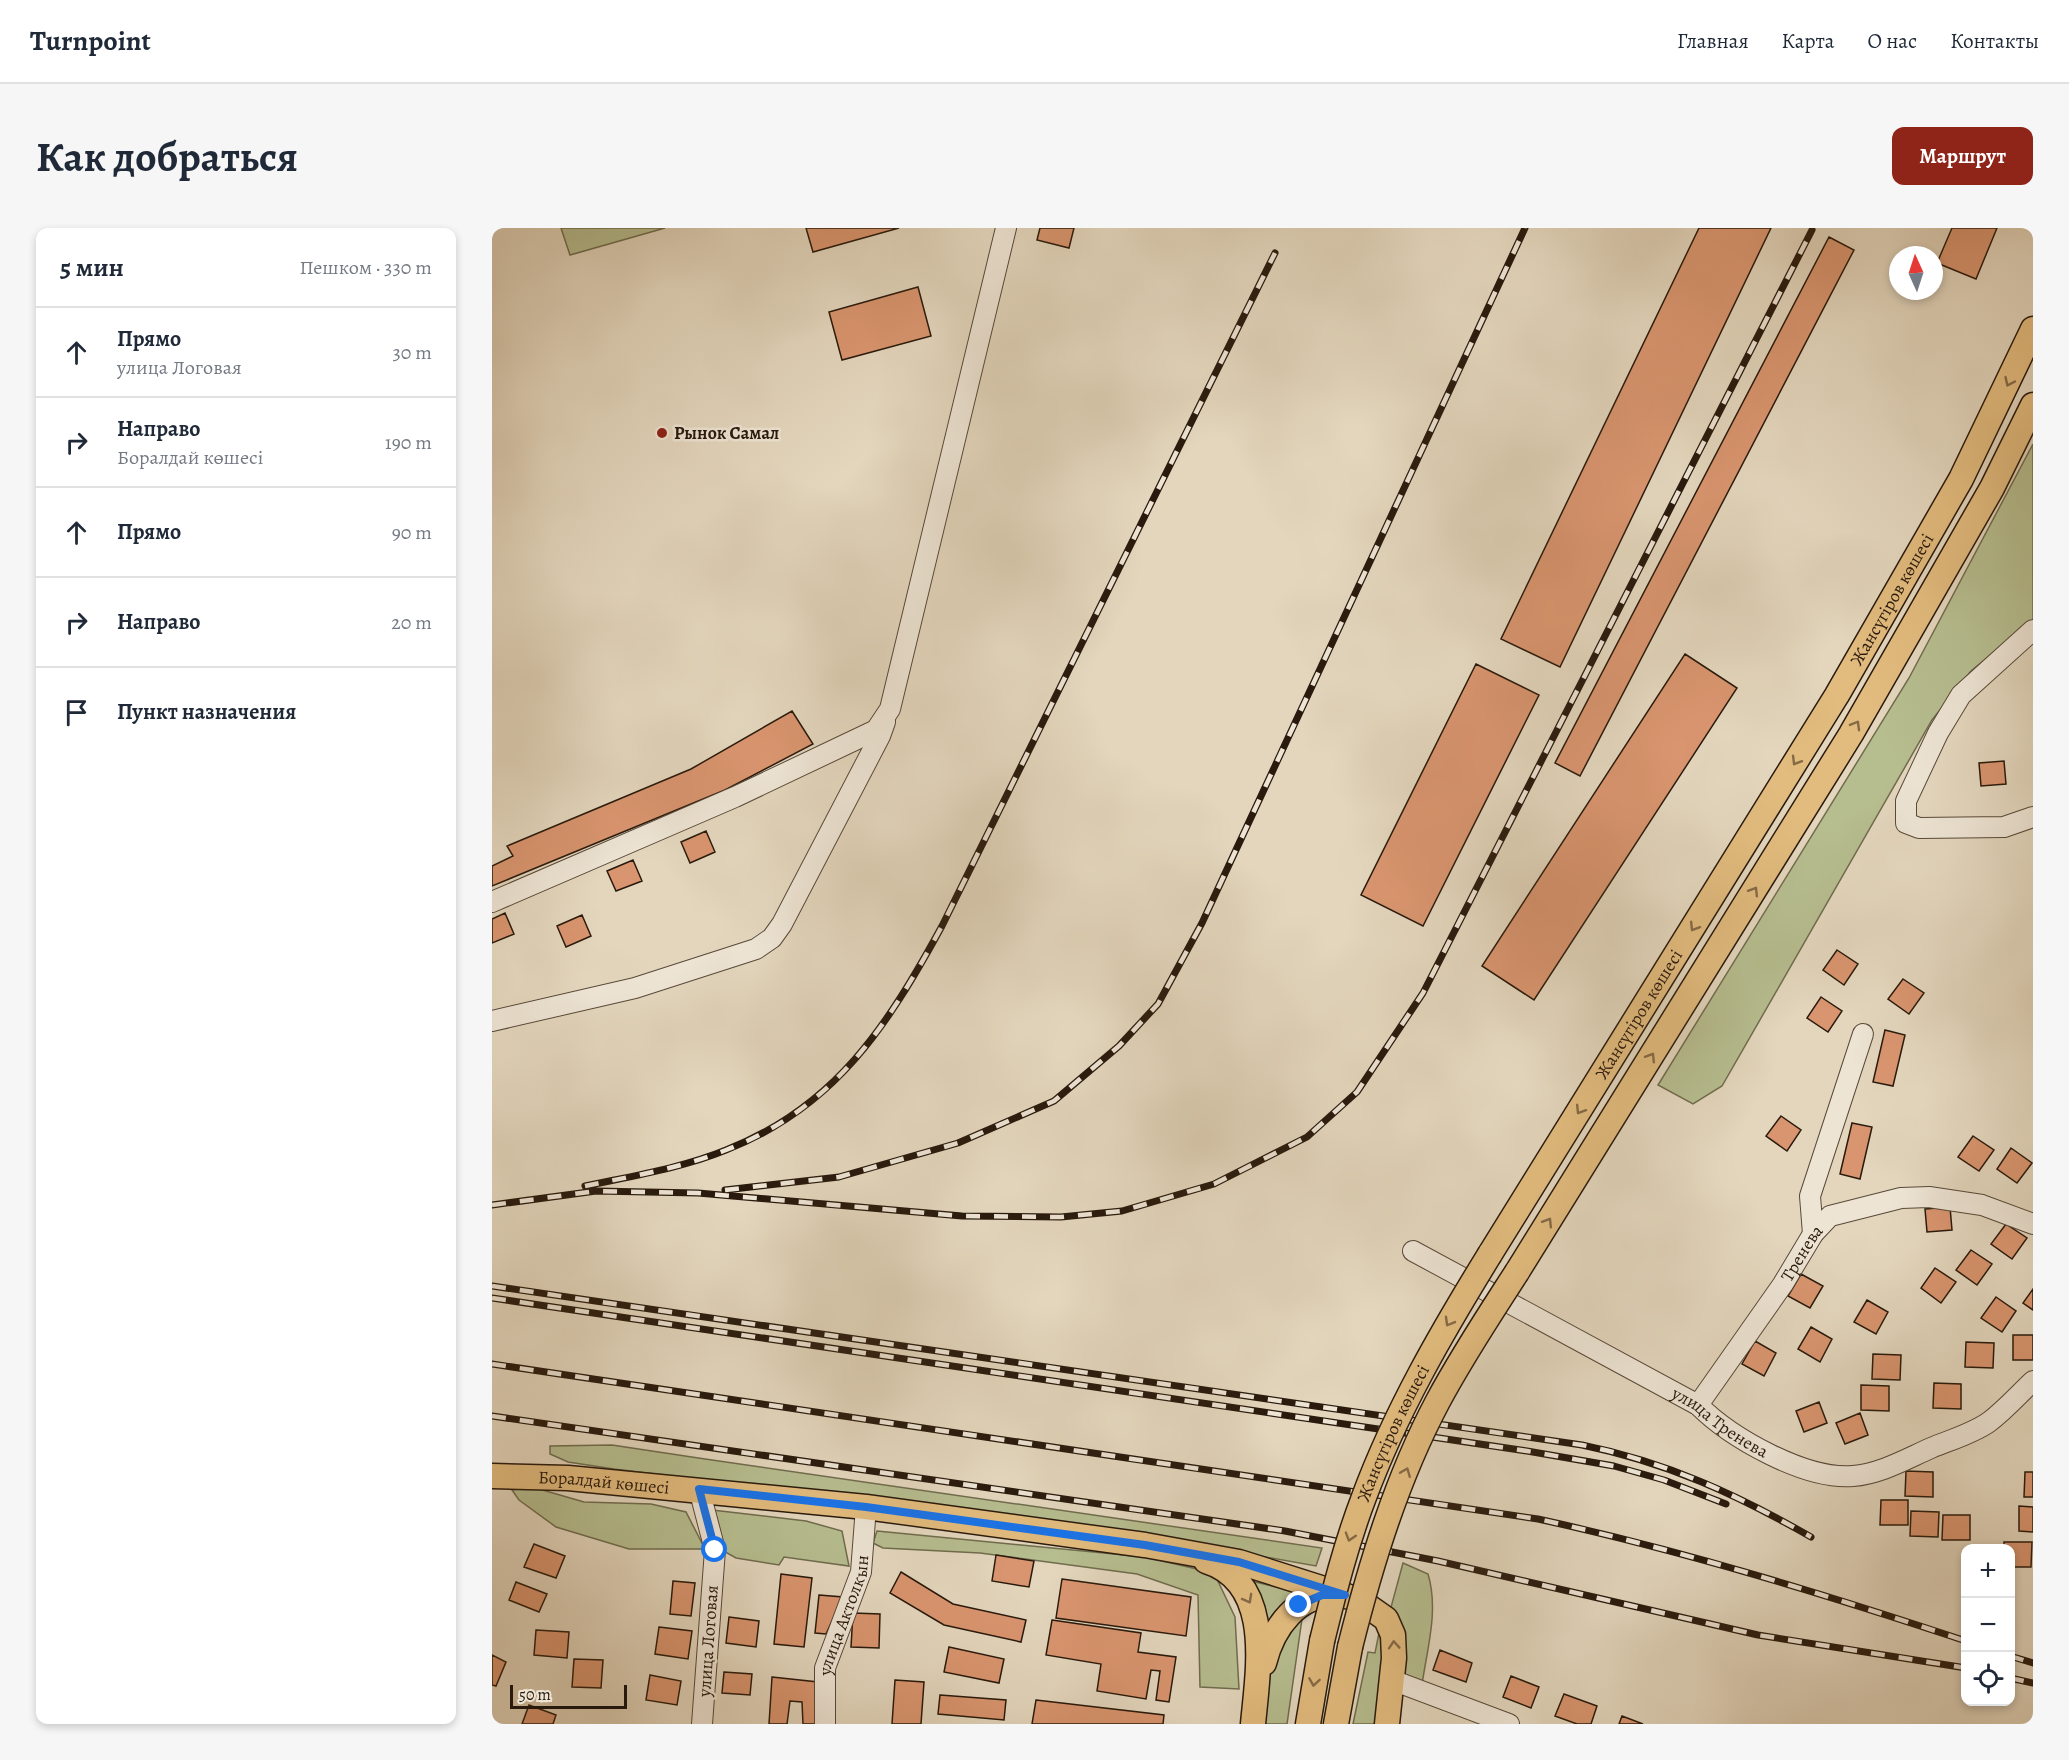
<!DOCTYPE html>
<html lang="ru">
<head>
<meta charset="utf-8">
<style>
	:root { --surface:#fff; --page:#f6f6f7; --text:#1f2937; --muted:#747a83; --line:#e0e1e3; --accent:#8f2418 }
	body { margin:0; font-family:Alegreya,serif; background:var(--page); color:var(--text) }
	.controls { position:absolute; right:18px; bottom:18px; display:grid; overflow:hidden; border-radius:12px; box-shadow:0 3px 9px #0003 }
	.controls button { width:54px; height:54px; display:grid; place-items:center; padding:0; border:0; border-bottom:2px solid var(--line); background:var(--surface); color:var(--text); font:30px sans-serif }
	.compass { position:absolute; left:1397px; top:18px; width:54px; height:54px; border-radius:50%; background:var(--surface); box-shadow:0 3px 9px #0003; rotate:357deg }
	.scale { position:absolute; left:18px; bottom:15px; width:117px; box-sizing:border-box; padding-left:6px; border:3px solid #291a0d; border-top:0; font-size:16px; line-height:21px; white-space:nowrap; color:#291a0d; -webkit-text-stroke:4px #ede4d4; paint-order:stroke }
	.stop { position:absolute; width:18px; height:18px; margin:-14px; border:4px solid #1a73e8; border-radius:50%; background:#fff }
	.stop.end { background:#1a73e8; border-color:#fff; box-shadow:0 2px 6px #0008 }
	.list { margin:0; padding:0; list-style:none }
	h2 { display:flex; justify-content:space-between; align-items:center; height:78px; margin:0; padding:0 24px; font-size:26px }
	h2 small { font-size:20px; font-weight:400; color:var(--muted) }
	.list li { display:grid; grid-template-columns:39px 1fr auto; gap:18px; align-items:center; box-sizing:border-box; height:90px; padding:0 24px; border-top:2px solid var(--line) }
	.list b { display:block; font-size:22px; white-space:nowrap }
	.list p { margin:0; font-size:20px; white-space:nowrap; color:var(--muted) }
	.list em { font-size:20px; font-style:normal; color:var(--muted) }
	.icon { flex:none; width:33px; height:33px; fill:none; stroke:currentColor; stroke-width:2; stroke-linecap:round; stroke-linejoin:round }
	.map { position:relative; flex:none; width:1541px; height:1496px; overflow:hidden; border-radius:12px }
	header { display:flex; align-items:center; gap:36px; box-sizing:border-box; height:84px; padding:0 30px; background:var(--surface); border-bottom:2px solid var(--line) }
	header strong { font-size:28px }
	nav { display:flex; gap:33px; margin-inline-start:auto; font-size:21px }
	.intro { display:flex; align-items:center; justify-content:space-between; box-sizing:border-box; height:144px; padding:0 36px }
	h1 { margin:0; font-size:42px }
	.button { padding:15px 27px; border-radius:12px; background:var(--accent); color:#fff; font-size:21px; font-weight:700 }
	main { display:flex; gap:36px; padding:0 36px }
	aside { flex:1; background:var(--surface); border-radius:12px; box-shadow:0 3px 9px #0003 }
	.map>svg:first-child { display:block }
	.green { fill:#b6bd8f; stroke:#706c4e; stroke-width:1.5 }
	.building { fill:#d9956f; stroke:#291a0d; stroke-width:1.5 }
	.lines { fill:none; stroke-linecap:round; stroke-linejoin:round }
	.minor-casing { stroke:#584939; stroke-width:22 }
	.major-casing { stroke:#291a0d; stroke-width:27 }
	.minor { stroke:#ede4d4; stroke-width:20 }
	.major { stroke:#e2bb7e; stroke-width:24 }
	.rail-casing { stroke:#291a0d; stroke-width:7 }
	.rail { stroke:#ede4d4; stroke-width:4.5; stroke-dasharray:14; stroke-linecap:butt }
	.major-bridge-casing { stroke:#291a0d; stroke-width:27; stroke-linecap:butt }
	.major-bridge { stroke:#e2bb7e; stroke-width:24 }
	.oneway { stroke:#866a46 }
	.route { stroke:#1a73e8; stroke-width:8 }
	.poi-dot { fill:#8f2418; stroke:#ede4d4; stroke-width:2 }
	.labels { text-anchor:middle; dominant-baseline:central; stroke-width:5; stroke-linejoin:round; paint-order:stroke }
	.poi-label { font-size:18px; font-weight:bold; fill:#291a0d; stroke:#ede4d4; text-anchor:start }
	.street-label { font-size:18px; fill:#291a0d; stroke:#ede4d4 }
</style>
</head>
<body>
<header>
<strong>Turnpoint</strong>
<nav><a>Главная</a><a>Карта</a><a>О нас</a><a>Контакты</a></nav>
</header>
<div class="intro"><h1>Как добраться</h1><a class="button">Маршрут</a></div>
<main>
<aside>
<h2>5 мин<small>Пешком · 330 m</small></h2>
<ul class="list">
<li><svg class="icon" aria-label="ahead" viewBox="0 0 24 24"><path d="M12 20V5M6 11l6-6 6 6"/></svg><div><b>Прямо</b><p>улица Логовая</p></div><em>30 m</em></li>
<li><svg class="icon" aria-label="right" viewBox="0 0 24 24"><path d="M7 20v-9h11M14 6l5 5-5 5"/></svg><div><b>Направо</b><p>Боралдай көшесі</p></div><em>190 m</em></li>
<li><svg class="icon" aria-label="ahead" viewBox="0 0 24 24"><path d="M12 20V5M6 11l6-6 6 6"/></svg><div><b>Прямо</b></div><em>90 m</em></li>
<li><svg class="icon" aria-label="right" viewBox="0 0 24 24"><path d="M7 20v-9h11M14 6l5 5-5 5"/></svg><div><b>Направо</b></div><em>20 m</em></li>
<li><svg class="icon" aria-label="arrive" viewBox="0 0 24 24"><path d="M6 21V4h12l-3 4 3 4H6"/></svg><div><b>Пункт назначения</b></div></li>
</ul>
</aside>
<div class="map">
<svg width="1541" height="1496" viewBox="0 0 1541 1496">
	<rect width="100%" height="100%" fill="#e3d6bd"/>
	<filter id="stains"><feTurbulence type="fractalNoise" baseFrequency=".00333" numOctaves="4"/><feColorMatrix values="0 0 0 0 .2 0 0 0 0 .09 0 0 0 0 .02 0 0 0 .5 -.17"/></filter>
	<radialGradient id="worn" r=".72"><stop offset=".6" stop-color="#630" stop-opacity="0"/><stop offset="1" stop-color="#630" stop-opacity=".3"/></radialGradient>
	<path class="green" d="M69,0H173L78,27Z
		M1541,216V392L1479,443L1440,492L1230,858L1201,876L1166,857L1417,450Z
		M120,1217L213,1231L830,1320L824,1338L628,1303L122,1241L76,1234L58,1226V1218Z
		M40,1259L92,1274L159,1276L194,1284L213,1321H137L64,1299L27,1272L20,1262Z
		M220,1282L314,1293L350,1303L357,1338L292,1329L287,1337L244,1330L228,1321Z
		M385,1303L653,1329L722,1345L743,1389L747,1461L708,1459L706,1367L645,1346L488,1325L391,1320L381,1315Z
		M911,1335L936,1346C947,1382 935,1421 930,1457L908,1446L898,1383Z
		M755,1352L809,1365L777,1403Z
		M811,1384L795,1496H767L785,1416Z
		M889,1395L897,1435L886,1496H861L876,1424L883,1425Z"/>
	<path class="building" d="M314,0H407L321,24Z
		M548,0H582L577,20L545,12Z
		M1207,0H1279L1068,439L1009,411Z
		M1460,0H1505L1484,51L1445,35Z
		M1337,9L1362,22L1088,548L1063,535Z
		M426,59L439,108L350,132L337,84Z
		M1193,426L1245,460L1042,772L990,738Z
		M984,436L1047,467L931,698L869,667Z
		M300,483L321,516L233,562L0,658V638L21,628L15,618L199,541Z
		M1512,533L1514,556L1489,558L1487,535Z
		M214,603L223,624L198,635L189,614Z
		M141,632L150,653L124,663L115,643Z
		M13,685L22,706L0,715V691Z
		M90,687L99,708L74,719L65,698Z
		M1345,722L1366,736L1352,757L1331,742Z
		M1411,751L1432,765L1417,786L1396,771Z
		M1329,769L1350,783L1336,804L1315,790Z
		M1393,802L1413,807L1401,858L1381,854Z
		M1289,888L1309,902L1295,923L1274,908Z
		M1360,895L1380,899L1368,951L1348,946Z
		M1481,908L1502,922L1487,943L1466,929Z
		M1519,920L1540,935L1525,955L1505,941Z
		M1458,979L1460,1002L1435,1004L1433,981Z
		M1514,996L1535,1010L1520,1031L1499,1016Z
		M1479,1022L1500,1036L1485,1057L1464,1042Z
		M1443,1040L1464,1054L1449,1075L1429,1060Z
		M1309,1046L1331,1058L1318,1080L1296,1068Z
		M1541,1061V1082L1531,1075Z
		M1504,1069L1524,1083L1510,1104L1489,1090Z
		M1375,1072L1396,1084L1384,1106L1362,1094Z
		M1319,1099L1340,1111L1328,1134L1306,1121Z
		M1521,1107H1541V1132H1521Z
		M1263,1113L1284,1125L1272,1148L1250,1136Z
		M1474,1114L1502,1115L1501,1140L1473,1139Z
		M1381,1126L1409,1127L1408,1152L1380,1151Z
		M1442,1155L1469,1156V1181L1441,1180Z
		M1369,1157L1397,1158V1183L1369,1182Z
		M1327,1174L1335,1195L1312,1204L1304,1183Z
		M1368,1185L1376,1207L1353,1216L1344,1195Z
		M1414,1243L1441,1244V1269L1413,1268Z
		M1533,1244H1541V1269H1532Z
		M1389,1272H1416V1297H1388Z
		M1527,1278L1541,1279V1304L1527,1303Z
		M1419,1283L1447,1284L1446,1309L1418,1308Z
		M1451,1287H1478V1312H1450Z
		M1512,1314H1540L1539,1339H1518V1320H1512Z
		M42,1316L73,1328L64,1350L32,1339Z
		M504,1327L542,1333L537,1359L500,1353Z
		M409,1344L461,1376L534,1392L529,1414L452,1397L398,1365Z
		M289,1346L320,1350L312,1419L282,1416Z
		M570,1351L699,1369L694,1408L564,1390Z
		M181,1353L203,1355L199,1388L178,1386Z
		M24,1354L55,1366L47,1384L17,1372Z
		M327,1367L351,1369L334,1406L323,1405Z
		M361,1385L388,1386L387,1420L359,1419Z
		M237,1389L267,1393L264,1419L234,1415Z
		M560,1392L649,1405L646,1424L684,1429L677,1474L664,1472L668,1443L659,1442L654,1471L605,1463L609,1436L554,1427Z
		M167,1399L200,1403L196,1431L163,1426Z
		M44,1402L77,1404L75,1430L42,1427Z
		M457,1419L512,1431L507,1455L452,1444Z
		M948,1422L980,1435L974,1454L941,1442Z
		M0,1427L14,1434L4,1458L0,1457Z
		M82,1431L111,1432L109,1460L80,1459Z
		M232,1444L260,1446L258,1467L230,1465Z
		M158,1447L189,1453L185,1477L154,1472Z
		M1019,1448L1047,1459L1039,1480L1011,1469Z
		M280,1449L326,1454L325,1496H311L310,1474L298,1473L295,1496H277Z
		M403,1452L432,1454L429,1496H400Z
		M1072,1466L1105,1478L1099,1496H1085L1063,1488Z
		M448,1467L514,1472L512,1492L446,1486Z
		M544,1472L672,1487L671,1496H540Z
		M37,1477L64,1487L61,1496H30Z
		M1130,1488L1151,1496H1127Z"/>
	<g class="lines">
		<defs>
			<g id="minor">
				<path d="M1541,402L1469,467L1446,505L1414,573V595L1427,600L1512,599L1541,589"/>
				<path d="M0,674L243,569L384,502L398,481L514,0"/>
				<path d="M0,793L143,760L264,721L280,710L290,696L388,508L393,494"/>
				<path d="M1321,1006L1318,968L1371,806"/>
				<path id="s1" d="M921,1023L1206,1177C1239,1210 1313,1252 1361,1248C1388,1246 1414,1231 1439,1220C1458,1212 1480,1206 1497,1194C1513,1182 1527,1166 1541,1153"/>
				<path id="s2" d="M1206,1177L1291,1056L1321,1006L1338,988L1409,970L1437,969L1490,977L1541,996"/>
				<path d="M207,1261L223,1322L210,1496"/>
				<path d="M900,1452L1017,1496"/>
				<path id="s3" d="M333,1496V1440L369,1344L374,1279"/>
			</g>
			<g id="major">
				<path id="s4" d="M998,1026L1345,467L1469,251L1541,101"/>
				<path d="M1025,1044L1359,506L1500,260L1541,177"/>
				<path id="s5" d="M0,1248L76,1250L374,1279L653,1317L747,1334L867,1372L894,1391L901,1407L902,1430L895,1496"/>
				<path d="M714,1333C782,1354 766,1442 761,1496"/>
				<path d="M772,1435C781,1399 806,1364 847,1367"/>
				<path d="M816,1496L830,1413"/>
				<path d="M844,1496L858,1419"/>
			</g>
		</defs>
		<use href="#minor" class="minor-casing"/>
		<use href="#major" class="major-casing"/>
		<use href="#minor" class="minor"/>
		<use href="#major" class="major"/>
		<defs>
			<path id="rail" d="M93,958C140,948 190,940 234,922C344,879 396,797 450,698L783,25
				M233,962L347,949L466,915L562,873L627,818L666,776L710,695L1033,0
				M0,977L104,963L206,965L470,988L569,989L630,983L722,956L815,909L865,864L931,765L1320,2
				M0,1058L1090,1217C1174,1234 1244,1266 1319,1309
				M0,1070L1035,1223L1122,1238L1172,1252L1234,1276
				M0,1136L1046,1291C1192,1323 1332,1366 1474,1413
				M0,1188L793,1303L946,1333L1266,1407L1474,1440
				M1518,1428L1541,1435
				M1518,1450L1541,1455"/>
		</defs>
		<use href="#rail" class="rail-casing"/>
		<use href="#rail" class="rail"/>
		<defs>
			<g id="major-bridge">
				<path id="s6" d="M830,1413C842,1364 854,1316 872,1269C904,1183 950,1104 998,1026"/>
				<path d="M858,1419C879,1335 905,1250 946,1173C970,1128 998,1086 1025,1044"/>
			</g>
		</defs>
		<use href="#major-bridge" class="major-bridge-casing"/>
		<use href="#major-bridge" class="major-bridge"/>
	</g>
	<defs><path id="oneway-chevron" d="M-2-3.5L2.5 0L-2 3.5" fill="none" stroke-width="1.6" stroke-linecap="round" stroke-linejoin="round" transform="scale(1.5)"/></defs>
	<g class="oneway">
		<use href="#oneway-chevron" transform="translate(1517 154) rotate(115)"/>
		<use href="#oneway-chevron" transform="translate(1364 497) rotate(-60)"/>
		<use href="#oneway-chevron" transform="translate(1304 533) rotate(121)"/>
		<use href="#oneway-chevron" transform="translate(1262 663) rotate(-58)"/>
		<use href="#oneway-chevron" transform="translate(1202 699) rotate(122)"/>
		<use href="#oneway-chevron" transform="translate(1159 829) rotate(-58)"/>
		<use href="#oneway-chevron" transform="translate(1088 882) rotate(122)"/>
		<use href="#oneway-chevron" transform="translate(1056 994) rotate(-58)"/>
		<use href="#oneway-chevron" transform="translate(957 1094) rotate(120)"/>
		<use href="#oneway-chevron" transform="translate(914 1244) rotate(-68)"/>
		<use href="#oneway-chevron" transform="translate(858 1309) rotate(107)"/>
		<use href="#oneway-chevron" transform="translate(756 1371) rotate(61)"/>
		<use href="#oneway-chevron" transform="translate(902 1417) rotate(-94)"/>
		<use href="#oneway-chevron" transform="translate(822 1454) rotate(99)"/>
	</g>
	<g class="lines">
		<path class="route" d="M223,1322L207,1261L374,1279L653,1317L747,1334L853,1367H830L807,1377"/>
	</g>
	<circle class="poi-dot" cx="170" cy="205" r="6"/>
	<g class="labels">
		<g class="poi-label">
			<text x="182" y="205">Рынок Самал</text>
		</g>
		<g class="street-label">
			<text stroke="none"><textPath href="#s4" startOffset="768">Жансүгіров көшесі</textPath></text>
			<text stroke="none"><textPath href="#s4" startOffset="282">Жансүгіров көшесі</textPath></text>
			<text stroke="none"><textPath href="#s2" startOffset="184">Тренева</textPath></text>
			<text stroke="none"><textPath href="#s1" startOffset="352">улица Тренева</textPath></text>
			<text stroke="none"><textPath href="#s6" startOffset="220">Жансүгіров көшесі</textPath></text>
			<text stroke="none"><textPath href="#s5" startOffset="112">Боралдай көшесі</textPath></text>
			<text stroke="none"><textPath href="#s3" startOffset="112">улица Актолкын</textPath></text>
			<text transform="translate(216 1413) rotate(-86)">улица Логовая</text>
		</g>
	</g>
	<rect width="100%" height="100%" filter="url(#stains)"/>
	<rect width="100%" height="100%" fill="url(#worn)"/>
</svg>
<div class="controls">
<button>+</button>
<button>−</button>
<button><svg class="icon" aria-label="locate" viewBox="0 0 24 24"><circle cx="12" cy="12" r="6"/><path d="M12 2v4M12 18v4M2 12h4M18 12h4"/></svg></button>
</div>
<svg class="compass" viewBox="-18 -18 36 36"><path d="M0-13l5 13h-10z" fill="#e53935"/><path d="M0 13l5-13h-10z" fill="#747a83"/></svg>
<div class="scale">50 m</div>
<div class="stop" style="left:223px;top:1322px"></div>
<div class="stop end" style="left:807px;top:1377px"></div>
</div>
</main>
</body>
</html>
